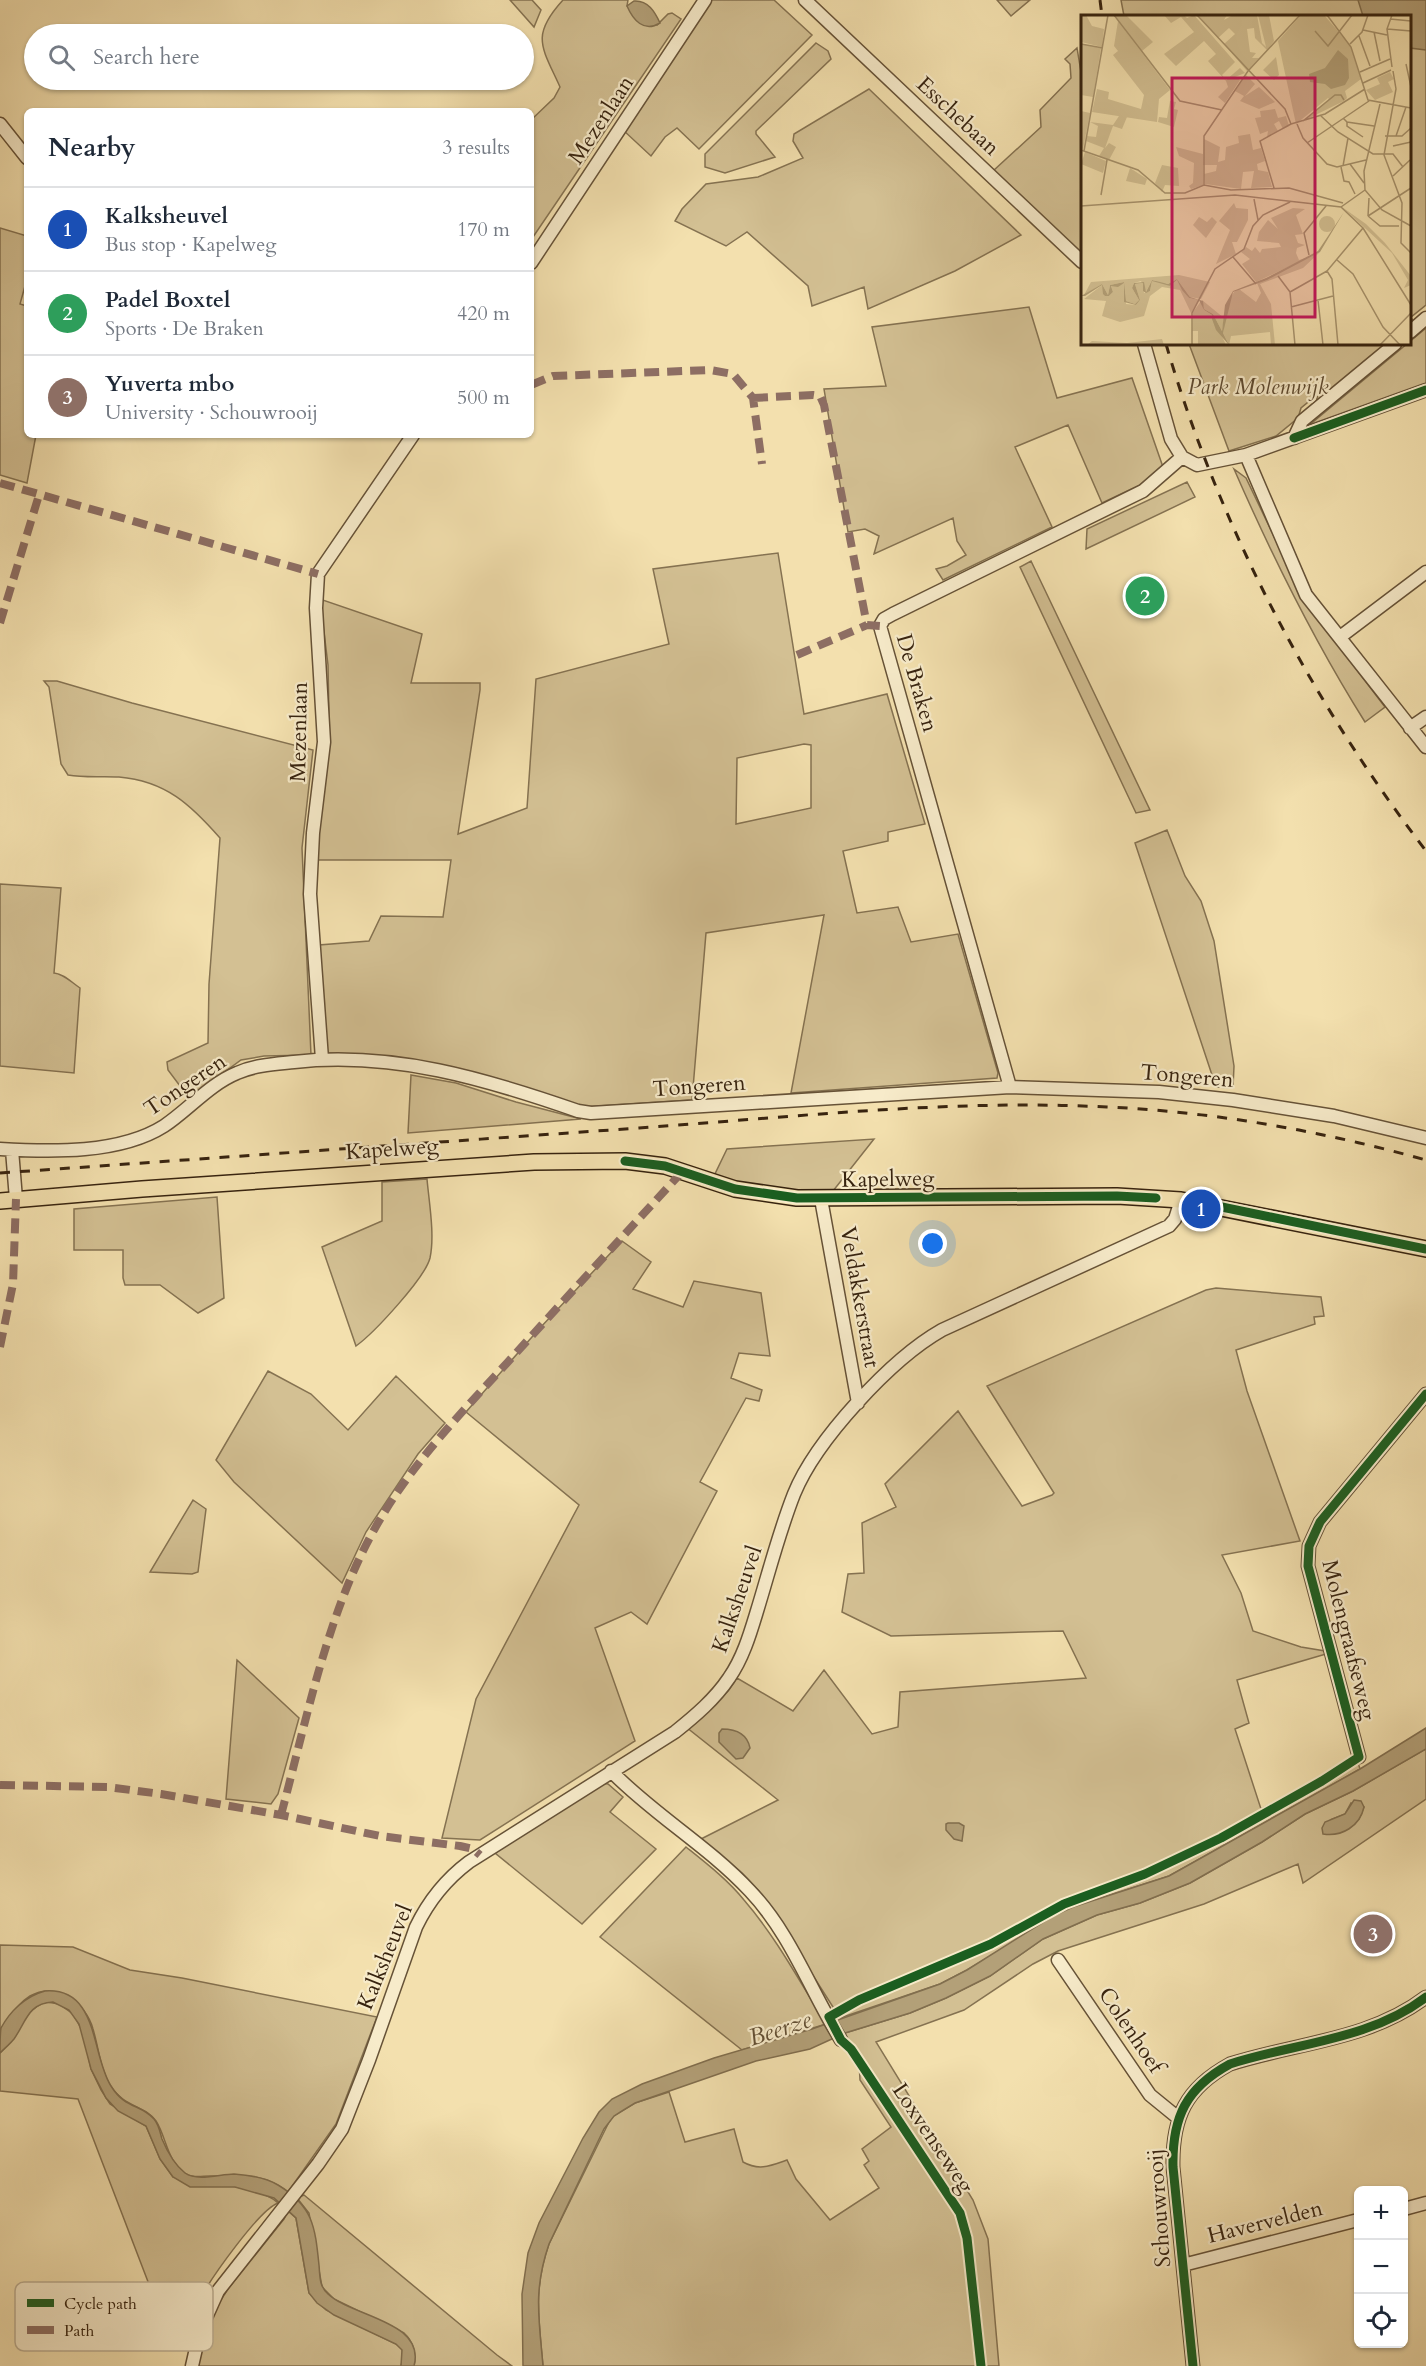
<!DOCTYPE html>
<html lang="en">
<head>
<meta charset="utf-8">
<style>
	:root { --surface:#fff; --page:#f2f2f3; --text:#1f2937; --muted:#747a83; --line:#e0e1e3; --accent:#8f2418 }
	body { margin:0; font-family:Cardo,serif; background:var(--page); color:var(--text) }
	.controls { position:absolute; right:18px; bottom:18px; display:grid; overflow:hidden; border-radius:9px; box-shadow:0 2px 4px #0004 }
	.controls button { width:54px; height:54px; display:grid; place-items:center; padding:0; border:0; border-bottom:2px solid var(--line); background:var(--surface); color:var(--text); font:30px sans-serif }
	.you { position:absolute; left:933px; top:1244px; width:21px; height:21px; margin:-15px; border:4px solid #fff; border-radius:50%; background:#1a73e8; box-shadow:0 0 0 9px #1a73e833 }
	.badge { display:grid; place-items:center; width:39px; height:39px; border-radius:50%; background:var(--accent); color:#fff; font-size:20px; font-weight:700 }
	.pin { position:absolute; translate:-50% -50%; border:3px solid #fff; box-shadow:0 2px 6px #0006 }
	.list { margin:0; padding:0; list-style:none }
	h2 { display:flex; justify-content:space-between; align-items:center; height:78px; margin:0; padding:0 24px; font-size:26px }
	h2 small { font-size:20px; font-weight:400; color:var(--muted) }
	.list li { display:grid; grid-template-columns:39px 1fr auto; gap:18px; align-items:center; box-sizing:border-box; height:84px; padding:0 24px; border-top:2px solid var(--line) }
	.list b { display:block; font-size:22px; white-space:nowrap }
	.list p { margin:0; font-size:20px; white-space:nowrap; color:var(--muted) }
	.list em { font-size:20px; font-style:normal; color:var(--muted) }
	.icon { flex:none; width:33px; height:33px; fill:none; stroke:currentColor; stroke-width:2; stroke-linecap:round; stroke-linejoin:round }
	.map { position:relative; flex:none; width:1426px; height:2366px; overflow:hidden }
	.search { position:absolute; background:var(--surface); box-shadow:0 2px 4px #0004; left:24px; top:24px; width:510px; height:66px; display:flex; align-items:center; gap:15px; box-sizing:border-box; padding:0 21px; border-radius:33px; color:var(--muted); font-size:22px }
	.panel { position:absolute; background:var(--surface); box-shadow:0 2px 4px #0004; left:24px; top:108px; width:510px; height:330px; border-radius:9px }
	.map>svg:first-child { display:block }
	.green { fill:#d3c093; stroke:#857251; stroke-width:1.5; fill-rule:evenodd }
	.water { fill:#b3a078; stroke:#816e4e; stroke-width:1.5 }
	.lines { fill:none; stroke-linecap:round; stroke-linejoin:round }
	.minor-casing { stroke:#665237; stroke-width:15 }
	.major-casing { stroke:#37230f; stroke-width:18 }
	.minor { stroke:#f7ebca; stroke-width:12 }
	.major { stroke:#f3e0ae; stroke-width:15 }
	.rail { stroke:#37230f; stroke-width:3; stroke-dasharray:10 10; stroke-linecap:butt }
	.quiet { stroke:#8d6e63; stroke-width:8; stroke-dasharray:15 8; stroke-linecap:butt }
	.cycleway-casing { stroke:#f7ebca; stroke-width:13 }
	.cycleway { stroke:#1b5e20; stroke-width:9 }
	.labels { text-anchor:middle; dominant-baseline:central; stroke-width:4.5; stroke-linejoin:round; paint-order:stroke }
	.street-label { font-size:22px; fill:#37230f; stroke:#f7ebca }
	.park-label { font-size:22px; font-style:italic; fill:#5e4a30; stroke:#f7ebca }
	.water-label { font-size:24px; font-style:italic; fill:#624f34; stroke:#f7ebca }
	.inset-road { fill:none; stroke:#a8946e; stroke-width:1.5 }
	.view { fill:#c2185b; fill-opacity:0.15; stroke:#c2185b; stroke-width:3 }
	.inset-edge { fill:none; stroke:#37230f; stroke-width:3 }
	.key { fill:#f7ebca; stroke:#bdaf92; stroke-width:1.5 }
	.key-label { font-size:16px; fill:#37230f }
</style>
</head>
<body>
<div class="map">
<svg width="1426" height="2366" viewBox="0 0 1426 2366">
	<rect width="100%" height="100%" fill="#f3e0ae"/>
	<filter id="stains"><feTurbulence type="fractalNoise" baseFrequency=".00333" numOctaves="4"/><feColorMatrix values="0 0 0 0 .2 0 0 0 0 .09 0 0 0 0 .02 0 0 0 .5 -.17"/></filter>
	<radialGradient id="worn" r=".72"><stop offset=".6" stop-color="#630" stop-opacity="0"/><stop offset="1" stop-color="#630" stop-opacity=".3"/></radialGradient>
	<path class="green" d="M510,0H532L541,10L534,27Z
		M563,0H628L627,6L657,25L668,14L672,13L681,19L531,240V120L554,98L560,87C542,47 530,36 563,0Z
		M711,0H774L812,35L699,149L677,128L665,137L651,156L623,130Z
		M997,0H1030L1011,16Z
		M1121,0H1426V305L1410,318L1417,322L1410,328V16H1124Z
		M816,43L828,51L831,59L756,131V134L775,157L725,173L705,167V154Z
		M1077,48L1082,78V258L993,171L1041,127L1040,110L1071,78L1070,64L1065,59Z
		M869,89L1021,235L955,271L868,309L864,287L812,306L808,286L747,232L726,246L675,221L682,209L706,184L758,177L803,158L793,141L794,134Z
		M0,228L27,236V279L20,304L27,306V435H36L27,483L0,475Z
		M1029,307L1057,398L1132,378L1164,470L1161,475L1102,503L1068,425L1015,447L1052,527L943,580L936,569L947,566L966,555L957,541L953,518L874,554L879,536L865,529L848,532L824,389L886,386L872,327Z
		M1426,328V387L1307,427Z
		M1189,344H1391L1316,403L1318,394L1301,408L1298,418L1276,436L1229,451Z
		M1234,469L1246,478L1303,597L1313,612L1385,707L1365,722C1314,641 1272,556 1234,469Z
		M1187,482L1195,497L1086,549L1087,529Z
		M778,553L804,714L887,694L925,824L888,832V841L843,851L857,913L898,907L911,942L958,934L998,1073L997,1078L791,1093L824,915L706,933L692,1100L582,1107L433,1063L379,1056L328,1053L326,1048L319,945L369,941L381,916L443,917L451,860H315L329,717L328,665L320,599L422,634L411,683H480V690L458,834L527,808L536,679L669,644L653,569ZM804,744L811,745V808L736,824L737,758Z
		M1031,561L1150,810L1136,813L1020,567Z
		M44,681H57L132,703L313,750L302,848L311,1055L264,1056L241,1060L189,1098L168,1070L167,1062L208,1043L209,984L220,838C191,805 166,781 119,777C102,776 85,778 68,775L61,764L49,687Z
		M1167,830L1185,876L1201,901L1214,941L1234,1066L1233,1088L1216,1087L1135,843Z
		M0,884L61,888L54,973C64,974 71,982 80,988L74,1073L0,1066Z
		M411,1075L456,1083L516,1102L581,1119L408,1133Z
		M874,1139L833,1191H790L713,1178L727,1149Z
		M427,1179C429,1202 435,1235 430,1258C425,1278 374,1333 356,1346L322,1247L382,1221V1182Z
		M217,1197L224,1298L198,1313L160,1285H125L123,1278V1250H74V1209Z
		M622,1241L651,1262L633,1289L683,1307L694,1281L761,1293L770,1356L739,1353L731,1378L762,1390L759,1401L746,1398L700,1482L717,1491L647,1624L631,1612L595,1628L635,1741L480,1840L442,1838L476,1699L579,1505L466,1412L539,1329Z
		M1216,1288L1321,1297L1324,1316L1314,1317L1315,1324L1236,1350L1247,1391L1300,1541L1222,1555L1241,1593L1253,1631L1301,1647L1325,1651L1326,1654L1237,1680L1249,1723L1235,1729L1261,1809L1343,1767L1350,1759L1354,1750L1360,1769L1169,1876L1073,1907L967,1970L940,1984L840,2018L759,1891L742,1873L701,1839L778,1800L686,1727L728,1691L737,1678L793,1711L824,1670L872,1734L898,1727L900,1692L1086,1678L1063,1631L891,1636L842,1612L848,1574L864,1573L862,1523L896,1507L885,1484L958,1411L1022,1506L1052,1495L1054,1493L987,1386L1206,1290Z
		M268,1371L311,1394L348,1430L396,1376L445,1423L418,1454L366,1532L342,1583L234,1482L216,1460Z
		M193,1500L206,1509L198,1572L192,1574L150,1572Z
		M237,1660L299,1718L278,1794L271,1804L226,1799Z
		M1426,1749V1799L1303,1883L1298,1864L1204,1904L1058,1951L1033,1964L964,2010L876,2042L973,2200L988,2239L999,2366H543C539,2319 533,2290 549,2244L609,2122L613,2116L635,2103L669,2092L685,2142L734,2129L743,2162C759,2171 770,2166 787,2160L796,2179L830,2220L879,2188L864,2165L869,2161L862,2149L891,2127L860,2080L859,2061L845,2033L910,2013L946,1998L990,1976L1043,1939L1097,1915L1140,1903L1190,1883L1262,1842L1305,1814L1353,1791ZM1351,1803L1364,1807L1359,1819L1330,1820L1345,1814Z
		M602,1783L608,1784L623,1797L610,1812L656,1849L582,1924L495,1853Z
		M686,1847C706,1863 728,1880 744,1900C776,1937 800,1982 826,2024L742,2050L600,1937Z
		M0,1945L73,1947L130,1970L182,1978L377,2017L336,2124L288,2192C261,2172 242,2176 210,2176C203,2176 194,2178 188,2175C167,2164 167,2138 156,2121C145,2105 124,2108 110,2085C100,2068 99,2049 93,2029C86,2003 56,1981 30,1996C17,2004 9,2018 0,2030Z
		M47,2002L59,2004L73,2014L83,2032L91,2069L101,2090L110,2104L146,2126L160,2159L173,2177C196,2181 264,2187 278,2203C259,2210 212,2277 201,2297C196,2306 192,2317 187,2327L160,2313L78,2099L0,2091V2053C17,2037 23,2008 47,2002Z
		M304,2195L497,2355L512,2366H414C417,2354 413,2341 404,2333L334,2299L322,2287L309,2213L297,2198Z
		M288,2211L296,2218L309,2293L326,2310L396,2344L402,2349L403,2358L401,2366H195L211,2315L228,2289L284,2219Z"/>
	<path class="water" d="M1358,0H1426V50L1410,48V16H1363Z
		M634,1C648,0 655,12 660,23C644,33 633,20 627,6Z
		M1426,1728V1749L1353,1791L1305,1814L1262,1842L1190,1883L1140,1903L1097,1915L1043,1939L990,1976L946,1998L910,2013L845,2033L810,2049L756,2061L635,2103L622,2111L614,2116L604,2129L549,2244C533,2290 539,2319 543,2366H523L522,2294L528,2253L539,2223L583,2138L599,2112L612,2099L642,2084L714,2058L812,2029L940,1984L967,1970L1053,1916L1073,1907L1169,1876L1360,1769Z
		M722,1729C735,1729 747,1733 750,1748L743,1758L736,1759L719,1742V1733Z
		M1354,1800L1361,1801L1364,1807C1360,1826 1342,1837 1323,1834L1322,1828L1325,1822L1345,1814Z
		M948,1823H959L964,1826L962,1841L954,1839L946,1830V1824Z
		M45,1991C99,1987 91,2055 111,2086C125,2109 141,2104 154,2119C159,2125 160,2132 162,2139C167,2151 175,2165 185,2173C198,2182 220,2174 234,2174C249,2175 265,2177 278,2185C313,2206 315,2226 319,2265C320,2276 319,2286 328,2294C352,2317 426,2321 414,2366H401L402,2350L396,2344L334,2315L317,2303L309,2293L296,2218L274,2198L235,2187H190L173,2177L160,2159L146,2126L118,2111L106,2098L91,2069L79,2024L69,2010L53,2002C28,2003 26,2022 14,2039C10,2044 5,2048 0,2053C0,2046 0,2034 1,2028C10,2011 26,1996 45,1991Z"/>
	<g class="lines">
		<defs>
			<path id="minor" d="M805,0L1082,262
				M0,124L27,158
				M531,263L705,0
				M1410,332L1426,318
				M1144,344L1171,439L1182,457L1197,465L1246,455L1426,390
				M1294,438L1302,421L1395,344
				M1246,455L1306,595L1426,747
				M1340,637L1426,572
				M1410,728L1426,717
				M322,1059L310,894L313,833L324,742L316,608L318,574L413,435
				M1010,1087L880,626L884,619L893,614L1143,491L1182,457
				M0,1149C51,1152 120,1154 164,1126C188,1110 210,1084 237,1073C255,1065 275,1064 294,1062C393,1051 486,1079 578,1111L591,1113L1010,1087L1159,1092L1233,1100L1334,1116L1426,1138
				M12,1150L16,1199
				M821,1199L858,1403
				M1359,1757L1308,1566L1309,1546L1320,1522L1426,1394
				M611,1771C654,1815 708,1846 750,1891C791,1934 810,1990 841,2040
				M1058,1960L1150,2095L1177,2117
				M1404,2209L1426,2203
				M1183,2265L1358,2220
				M192,2366L200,2331L218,2291L318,2164L342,2129L369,2060L416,1927C429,1900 445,1880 469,1862L675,1732C695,1716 715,1699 729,1678C743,1658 750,1634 757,1611C769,1572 779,1532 794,1494C816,1440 891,1359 942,1330L1169,1226L1175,1219L1181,1200
				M1193,2366L1173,2167C1172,2117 1186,2088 1230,2064C1295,2043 1370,2040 1426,1997"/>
			<path id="major" d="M0,1201L142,1189L534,1162L625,1161L665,1166L735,1189L797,1198L1117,1196L1181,1200L1426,1249"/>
		</defs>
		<use href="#minor" class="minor-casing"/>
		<use href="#major" class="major-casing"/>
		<use href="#minor" class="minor"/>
		<use href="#major" class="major"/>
		<path class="rail" d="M1100,0L1102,16
			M1166,344C1219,526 1311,701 1426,851
			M0,1173C213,1158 426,1143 639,1128C794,1117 951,1099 1107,1107C1215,1112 1322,1131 1426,1160"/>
		<path class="quiet" d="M531,385L553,376L710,370L733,374L753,398L762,464
			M753,398L813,395L820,396L824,405L865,615L867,625L880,626
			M0,483L318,574
			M0,623L39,495
			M797,655L867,625
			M0,1347L13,1284L16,1199
			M0,1785L108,1787L161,1794L281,1815L380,1836L460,1846L473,1849L480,1855
			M281,1815C306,1722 327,1614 374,1530C408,1468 459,1415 507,1363C565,1299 623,1236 682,1172"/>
		<defs>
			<path id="cycleway" d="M1294,438L1426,390
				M625,1161L665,1166L735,1189L797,1198L1117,1196L1156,1198
				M1217,1206L1426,1249
				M981,2366L967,2238L960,2213L851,2049L841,2040L829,2017L859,2000L991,1944L1064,1904L1145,1874L1221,1838L1322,1781L1359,1757L1308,1566L1309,1546L1320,1522L1426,1394
				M1193,2366L1173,2167C1172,2117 1186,2088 1230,2064C1295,2043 1370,2040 1426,1997"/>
		</defs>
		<use href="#cycleway" class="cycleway-casing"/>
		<use href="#cycleway" class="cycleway"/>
	</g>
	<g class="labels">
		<g class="street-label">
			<text transform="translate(958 116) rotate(43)">Esschebaan</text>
			<text transform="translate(601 120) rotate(-57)">Mezenlaan</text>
			<text transform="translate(917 683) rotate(74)">De Braken</text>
			<text transform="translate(299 732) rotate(-89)">Mezenlaan</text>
			<text transform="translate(1187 1076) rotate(5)">Tongeren</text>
			<text transform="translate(185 1085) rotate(-34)">Tongeren</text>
			<text transform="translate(699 1086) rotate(-4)">Tongeren</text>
			<text transform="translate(392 1149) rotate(-4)">Kapelweg</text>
			<text transform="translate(888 1179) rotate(-1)">Kapelweg</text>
			<text transform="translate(860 1297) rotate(80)">Veldakkerstraat</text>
			<text transform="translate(737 1599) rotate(-71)">Kalksheuvel</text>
			<text transform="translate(1349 1640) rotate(76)">Molengraafseweg</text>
			<text transform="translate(385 1957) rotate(-68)">Kalksheuvel</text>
			<text transform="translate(1131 2030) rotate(56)">Colenhoef</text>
			<text transform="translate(933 2138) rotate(56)">Loxvenseweg</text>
			<text transform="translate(1159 2208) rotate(-94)">Schouwrooij</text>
			<text transform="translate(1265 2222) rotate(-14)">Havervelden</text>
		</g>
		<g class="park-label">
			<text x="1258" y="387">Park Molenwijk</text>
		</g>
		<g class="water-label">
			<text transform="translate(780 2029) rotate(-18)">Beerze</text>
		</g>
	</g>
	<g transform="translate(1081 15)">
		<rect width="330" height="330" fill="#f3e0ae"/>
		<path d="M0,0H5L11,11L23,14L21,32L0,27ZM34,0H45L72,27L61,36ZM83,0H103L106,3L113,0L154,47L141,60L145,65L159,53L164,58L154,62L159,65L144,88L137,82L147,72L145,66L127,46L135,39L123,26L95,51L83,39L113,17L100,2L90,8ZM117,0H146L143,5L152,0H176L181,28L185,32L177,0H188L193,26L186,35L174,23L173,13L166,14L169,37L175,38L171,43H178L166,56L143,29L154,19L148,13L137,23ZM220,0H243L269,30L280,64L264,76L266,83L263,86L222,106L248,84L247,83L215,109L197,26ZM37,6L89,75L78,84L76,107L11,97L16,74L28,77L27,84L60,94L63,80L32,40L37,36L33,31ZM0,29L20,33L12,82L0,80ZM195,42L198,60L193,65L182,55ZM309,57L313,64L307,67L312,77L294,85L285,75L299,69L296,63ZM165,60L174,69L164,81L178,72L194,87L178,94L159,86L163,81L154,76ZM89,86L95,87L93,94L97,95L93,112L77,107L78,102L86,103ZM194,94L197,103L205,101L208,111L202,114L198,106L193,109L197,116L186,122L187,116L179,119L174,103L180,102L179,96ZM0,96L9,98L2,134L0,133ZM38,101L46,102L41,114L32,111L29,119L24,133L28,128L35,132L28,145L18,141L23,133L5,126L6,121L15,122L17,111L9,107L32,110ZM169,119L172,135L180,133L184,146L176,149L177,155L187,157L191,172L170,173L173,156L162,157L160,174L124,169L123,159L135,156L136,150H122L123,124L139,132L137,147L144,145L145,132L158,128L157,121ZM95,132L122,139V170L110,174L108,171L112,168L113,148L98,141ZM4,137L25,146L22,158L0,149ZM81,150L97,153L98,171L84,170L81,177L74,168ZM49,153L66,164L64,170L45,166ZM153,188L155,193L167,194V205L156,227H151L155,239L135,249L149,215L138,206ZM261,192L285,209L304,228L330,261V270L323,273L327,265L311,238ZM212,193L224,194L215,200L222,219L214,220L217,228L224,230L216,233L215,238L218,245L228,242L175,267L161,249L169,244L160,237L165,232L171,236L174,232L179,238L181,234L200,232L198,228L176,226L178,217L187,205L197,214L190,203ZM238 209a8 8 0 1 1 16 0a8 8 0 1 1-16 0ZM118,202L126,207L131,202L136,207L125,223L112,210ZM239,237L222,253L179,269L190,289L194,330H190L189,317L150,321L148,330L142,318L145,291L153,277L158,274L175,287L180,278L176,268ZM98,260L129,267L120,284L109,282L96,264L87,269L71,265L65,277L60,266L53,268L51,273L58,285L54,289L45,286L43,267L29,270L27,280L21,269L3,280L10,267ZM78,265L89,271L96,265L108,283L118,285L110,298L99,275L81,272L69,281L63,301L39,307L21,301L25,286L3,284L21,270L24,281H28L32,277L30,271L43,268L45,289L55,290L59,285L54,269L62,268L63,278L69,276L71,266ZM121,285L143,303L141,316L132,299L123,294ZM120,286L123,295L131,300L145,330H117V316H111L112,297ZM81,324L83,330H6L11,326L46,328Z" fill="#d3c093"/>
		<path d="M257,35L267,44L268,63L264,70L250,74L244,69L229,67L228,59L244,53ZM263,197L239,237L186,265L152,277L142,318L148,330L135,315L131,304V300L123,295L118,285L108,283L101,275L96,265L89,271L71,266L69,276L65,278L62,276V268L54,269L59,285L55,290L43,287V268L37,272L30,271L32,277L28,281H24L22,279L21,270L4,281H0L21,269L27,280L29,270L43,267L45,286L54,289L58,285L51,273L53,268L63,267L65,277L71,265L87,269L96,264L109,282L122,286L123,294L132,299L141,316L144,290L152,276L185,263L237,236Z" fill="#b3a078"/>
		<path class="inset-road" d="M33,0L99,86L141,95M116,0L204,94L210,109M246,0L270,32L287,85L330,93M311,0L306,14L311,52M309,4L330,6M306,14L330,16M282,15L306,20M234,16L247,31L271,0M293,17L299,46M278,21L289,51M0,29L22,33M269,29L281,17L287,0M325,49L330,72M312,56L315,74L303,140L321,188L320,228L330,238M279,57L309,44M282,68L310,55M299,89L283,156L284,175L301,195L330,211M240,101L257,117L292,139H312L322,152M262,103L266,107L293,111M222,106L254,80H260L263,85M266,107V111L282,122M210,109L244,99L284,74M216,109L222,123L246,149L256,152L285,145M304,121H321L330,113M315,121L325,92M226,128L288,86M312,131L330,127M0,135L57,155L84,178H104L123,170L150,175L208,173L262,188M3,136L27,0M269,149L283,168M262,151L267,123M260,152L263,166L268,167L274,179M312,161L329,145M123,170V121L167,56L219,0M193,173L179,126L210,109M20,180L26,145M173,184L177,205M0,191L154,180L260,192L282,213L246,256L251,264L257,330M260,192L284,175M287,201L330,173M287,201L299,211H318M287,201L288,183M282,213L330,290M228,240L223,218L245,191M152,242L175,269M256,245L272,259L302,312L319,330M197,261L209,277M237,285L242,330M210,292L252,281M111,330V298L134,254L163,234L172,211L182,200L209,187M214,330L209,277L246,256M299,330L330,298"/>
		<path class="view" d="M91,63H234V302H91Z"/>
		<rect width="330" height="330" class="inset-edge"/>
	</g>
	<rect x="15" y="2282" width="198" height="69" rx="9" class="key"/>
	<rect x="27" y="2299" width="27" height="8" fill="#1b5e20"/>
	<rect x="27" y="2326" width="27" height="8" fill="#8d6e63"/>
	<g class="key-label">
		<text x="64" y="2309">Cycle path</text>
		<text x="64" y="2336">Path</text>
	</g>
	<rect width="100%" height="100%" filter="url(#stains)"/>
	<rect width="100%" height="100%" fill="url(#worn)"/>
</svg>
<div class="controls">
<button>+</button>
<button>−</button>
<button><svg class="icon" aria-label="locate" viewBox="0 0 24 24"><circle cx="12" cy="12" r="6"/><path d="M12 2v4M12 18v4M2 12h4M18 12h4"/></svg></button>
</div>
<div class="you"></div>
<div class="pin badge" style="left:1201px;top:1209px;background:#1a4fb4">1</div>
<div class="pin badge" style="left:1145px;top:596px;background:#2e9e5b">2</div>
<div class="pin badge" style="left:1373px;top:1934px;background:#8d6e63">3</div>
<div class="search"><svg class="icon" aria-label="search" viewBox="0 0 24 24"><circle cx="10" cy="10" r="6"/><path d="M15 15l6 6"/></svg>Search here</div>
<section class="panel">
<h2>Nearby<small>3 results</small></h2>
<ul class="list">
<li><span class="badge" style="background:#1a4fb4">1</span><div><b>Kalksheuvel</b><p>Bus stop · Kapelweg</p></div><em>170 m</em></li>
<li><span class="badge" style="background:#2e9e5b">2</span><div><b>Padel Boxtel</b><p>Sports · De Braken</p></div><em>420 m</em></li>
<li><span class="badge" style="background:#8d6e63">3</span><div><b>Yuverta mbo</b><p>University · Schouwrooij</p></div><em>500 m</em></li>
</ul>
</section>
</div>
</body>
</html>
